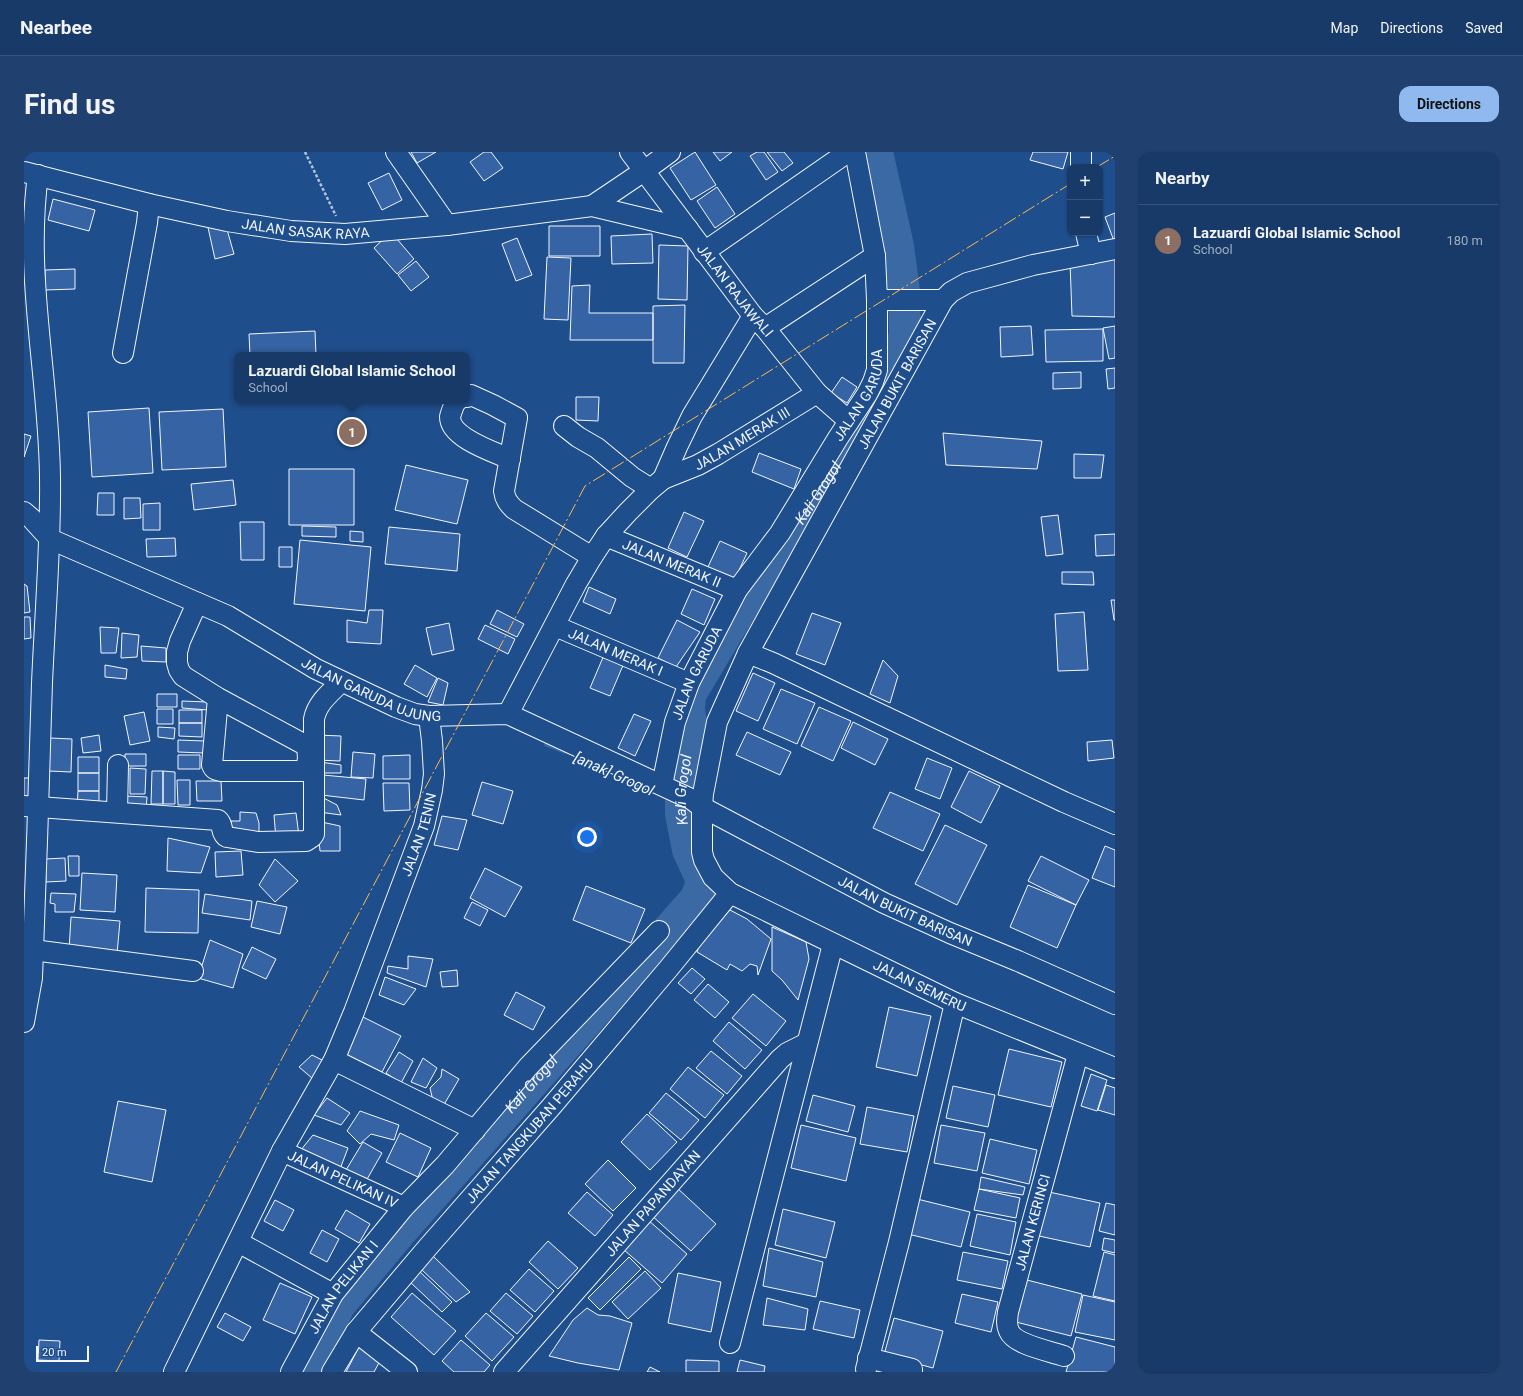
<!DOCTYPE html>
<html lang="en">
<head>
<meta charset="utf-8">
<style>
	:root { --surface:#173a69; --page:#20416f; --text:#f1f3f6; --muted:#9eadc0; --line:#36547d; --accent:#90b9f0 }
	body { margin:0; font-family:Roboto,sans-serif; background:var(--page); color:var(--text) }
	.controls { position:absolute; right:12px; top:12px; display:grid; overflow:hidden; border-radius:8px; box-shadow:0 1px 3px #0004 }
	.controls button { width:36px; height:36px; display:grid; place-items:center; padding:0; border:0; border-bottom:1px solid var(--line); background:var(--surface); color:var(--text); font:20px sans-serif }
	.scale { position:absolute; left:12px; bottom:10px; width:53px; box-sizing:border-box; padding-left:4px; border:2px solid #f2f6ff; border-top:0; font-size:11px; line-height:14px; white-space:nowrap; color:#f2f6ff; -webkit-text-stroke:3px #1f4e8c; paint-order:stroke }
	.you { position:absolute; left:563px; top:685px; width:14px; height:14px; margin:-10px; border:3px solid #fff; border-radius:50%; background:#1a73e8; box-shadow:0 0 0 6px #1a73e833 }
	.badge { display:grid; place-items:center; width:26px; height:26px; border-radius:50%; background:var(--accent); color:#fff; font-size:13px; font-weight:700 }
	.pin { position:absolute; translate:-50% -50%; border:2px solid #fff; box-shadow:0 1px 4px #0006 }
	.popup { position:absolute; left:210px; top:200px; width:236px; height:52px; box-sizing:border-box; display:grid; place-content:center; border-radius:8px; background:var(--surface); filter:drop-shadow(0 1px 3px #0005); font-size:13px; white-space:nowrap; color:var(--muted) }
	.popup b { font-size:15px; color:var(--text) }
	.popup::after { content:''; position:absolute; left:50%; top:100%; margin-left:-8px; border:8px solid transparent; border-top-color:var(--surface) }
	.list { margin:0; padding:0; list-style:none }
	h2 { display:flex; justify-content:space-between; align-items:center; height:52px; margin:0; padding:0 16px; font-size:17px }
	h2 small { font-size:13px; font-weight:400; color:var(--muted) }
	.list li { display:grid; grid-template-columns:26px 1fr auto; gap:12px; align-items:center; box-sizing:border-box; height:72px; padding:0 16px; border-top:1px solid var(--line) }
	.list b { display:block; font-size:15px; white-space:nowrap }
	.list p { margin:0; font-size:13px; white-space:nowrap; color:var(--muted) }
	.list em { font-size:13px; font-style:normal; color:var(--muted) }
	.map { position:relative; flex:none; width:1091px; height:1220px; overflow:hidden; border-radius:12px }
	header { display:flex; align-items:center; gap:24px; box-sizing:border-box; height:56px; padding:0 20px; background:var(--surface); border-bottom:1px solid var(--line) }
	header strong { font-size:19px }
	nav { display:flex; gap:22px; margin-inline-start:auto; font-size:14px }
	.intro { display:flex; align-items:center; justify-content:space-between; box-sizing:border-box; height:96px; padding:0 24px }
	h1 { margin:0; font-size:28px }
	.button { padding:10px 18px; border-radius:12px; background:var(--accent); color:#111; font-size:14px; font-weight:700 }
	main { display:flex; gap:24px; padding:0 24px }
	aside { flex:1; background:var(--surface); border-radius:12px; box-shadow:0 1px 3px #0004 }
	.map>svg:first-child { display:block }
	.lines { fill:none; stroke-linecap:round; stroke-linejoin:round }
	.stream { stroke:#3b69a3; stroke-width:5.5 }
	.river { stroke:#3b69a3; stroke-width:32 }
	.building { fill:#3563a3; stroke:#f2f6ff }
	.minor-casing { stroke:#f2f6ff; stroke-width:22 }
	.path { stroke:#b3c4dc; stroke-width:2.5; stroke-dasharray:3 2; stroke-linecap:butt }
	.minor { stroke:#1f4e8c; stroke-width:20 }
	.power { stroke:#ffb74d; stroke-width:1; stroke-dasharray:14 3 2 3; stroke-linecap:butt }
	.labels { text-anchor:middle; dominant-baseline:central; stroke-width:3; stroke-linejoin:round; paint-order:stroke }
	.street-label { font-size:14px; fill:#f2f6ff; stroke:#1f4e8c }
	.water-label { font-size:15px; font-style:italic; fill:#f2f6ff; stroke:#1f4e8c }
</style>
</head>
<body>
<header>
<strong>Nearbee</strong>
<nav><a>Map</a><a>Directions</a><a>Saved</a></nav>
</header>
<div class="intro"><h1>Find us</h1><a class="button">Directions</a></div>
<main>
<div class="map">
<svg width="1091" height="1220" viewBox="0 0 1091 1220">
	<rect width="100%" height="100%" fill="#1f4e8c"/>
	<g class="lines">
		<path class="stream" d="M523,592L541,599"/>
		<path class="river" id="s1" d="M283,1220L315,1154L376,1081L672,746L677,734L676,724L664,698L657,662V639L667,573L665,557L666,543L716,459L858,245L875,209L881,181L880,139L874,94L853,0"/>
	</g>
	<path class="building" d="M387,0H412L393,11Z
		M460,0H467L479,16L460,29L446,10Z
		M671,0L692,33L667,48L646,16Z
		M689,0H708L696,9Z
		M733,0H740L754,20L742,28L726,4Z
		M743,0H760L769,11L758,19Z
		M1009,0H1044L1039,17L1006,8Z
		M365,21L378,48L358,58L344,31Z
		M693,35L711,62L691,76L673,49Z
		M29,47L71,58L65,79L24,68Z
		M1091,61V88L1090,89L1081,65Z
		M183,71L202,74L210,102L191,107Z
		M525,74H576V104H525Z
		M367,80L390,107L373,122L350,96Z
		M628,82L629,111L588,112L587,84Z
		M493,86L508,123L492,129L478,92Z
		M635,93L664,94L663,148L634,147Z
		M1091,101V165L1048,164L1046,110Z
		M523,105L547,106L544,168L520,167Z
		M392,109L405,125L387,139L374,123Z
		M51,117V137L21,138V118Z
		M566,133L565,161H629V188H546L548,134Z
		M661,153L660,211H629V154Z
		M1007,174L1009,203L977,205L976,175Z
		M1091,174V206L1085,207L1079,176Z
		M1079,177V209L1022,210L1021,178Z
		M291,179L292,203H226L225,182Z
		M1091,216V236L1084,237L1082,217Z
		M1057,220V236L1029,237V221Z
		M818,225L833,235L823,251L807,241Z
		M552,245H575L574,269L552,268Z
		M125,256L129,321L68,325L64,260Z
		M199,257L202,315L138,318L135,260Z
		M919,281L1018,289L1013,317L922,313Z
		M0,282L7,284L0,305Z
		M735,301L777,317L770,337L728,320Z
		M1050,302L1080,303L1077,326H1050Z
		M382,313L444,328L433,372L371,358Z
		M265,317H330V373H265Z
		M209,328L212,353L170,358L167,332Z
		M74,341H90V363H73Z
		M100,346H116L117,366L100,367Z
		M136,351V378H119V352Z
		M660,360L680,369L663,405L644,396Z
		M1034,363L1039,402L1022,404L1017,365Z
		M216,370H240V408H217Z
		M278,374L312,375V385L278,384Z
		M365,375L436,382L433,419L361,412Z
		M326,379L339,380V390L326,389Z
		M1091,382V403L1072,404L1071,383Z
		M151,386L152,404L123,405L122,387Z
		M276,388L347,395L341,459L270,452Z
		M696,389L723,401L710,429L683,417Z
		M255,395H268V415H255Z
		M1038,420H1069L1070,433L1038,432Z
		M0,432L3,434L6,460L0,461Z
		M565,435L592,447L586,462L559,450Z
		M668,437L691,447L680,473L657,462Z
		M1087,448H1091V468H1090Z
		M345,458H359L357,492L323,490V468L343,471Z
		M473,458L500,472L493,485L466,472Z
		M1060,460L1064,518L1034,519L1031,462Z
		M788,461L817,471L801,513L772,502Z
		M0,465H6L7,486L0,487Z
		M653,468L676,480L652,515L634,506Z
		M425,471L430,498L408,503L402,476Z
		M461,473L491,487L484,502L454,487Z
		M76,475L95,476L92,501H77Z
		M98,481L115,483L113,505L97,506Z
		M117,494L142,496V510L118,509Z
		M580,503L600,511L586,544L566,536Z
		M859,508L874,524L866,551L846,542Z
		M81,513L103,517L102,527L81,525Z
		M391,513L413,526L403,545L380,532Z
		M729,521L751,531L734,569L712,559Z
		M414,526L424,531L419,553L404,550Z
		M757,537L791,551L773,592L739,577Z
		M133,542H153V555H133Z
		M158,549L184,550V558L158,556Z
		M795,555L827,569L809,609L777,594Z
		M133,557H149V572H133Z
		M155,558H178V571H155Z
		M120,560L126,589L106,593L100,564Z
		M610,562L627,569L611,604L594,596Z
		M829,570L864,587L851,613L817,596Z
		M155,571H178V585L155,584Z
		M134,575L151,576L150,587L134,585Z
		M723,580L767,600L756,623L712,603Z
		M75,583L77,599L59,601L57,586Z
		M293,583L317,584L316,609L292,608Z
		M26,586L48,587L47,620L25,619Z
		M154,588L181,589L180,601L154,600Z
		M1088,588L1090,606L1064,609L1063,590Z
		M329,600L351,602L349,626L327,625Z
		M101,602H122V614H101Z
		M154,603H176V617H154Z
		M386,603V627H359V604Z
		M54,605H75V621H54Z
		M903,606L928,616L916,647L891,637Z
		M296,610L317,613V621H293Z
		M106,616L122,617L121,642H106Z
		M128,619H139V652H127Z
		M139,619L151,620V652H139Z
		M945,619L976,634L957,671L927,655Z
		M54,621H75V639H54Z
		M299,623L342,627L340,648L297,643Z
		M0,626H5V647H0Z
		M153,628H166V653H154Z
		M172,629H197L198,649H173Z
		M458,630L489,639L479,672L448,663Z
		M359,631H385L386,658L360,659Z
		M54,639H75V657H53Z
		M866,640L916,662L899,699L849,676Z
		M294,643L313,653L317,663L295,660Z
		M101,644L123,645L122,659L101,658Z
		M216,660L232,661L235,671V682L207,678V669H216Z
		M272,661L275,684L252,687L250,663Z
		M418,664L443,668L434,698L410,693Z
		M293,669L316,674V699H296Z
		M921,673L963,693L933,753L891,732Z
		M144,686L186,695L177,721L143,719Z
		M1081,694L1091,698V735L1068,726Z
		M217,699L219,723L192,725L191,700Z
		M44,704H55V724H45Z
		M1017,704L1065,728L1052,753L1004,729Z
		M41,706L42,729L22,730L21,707Z
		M251,707L274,729L251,750L235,733Z
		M461,716L498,735L481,765L446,746Z
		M58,721L93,723L91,760L56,758Z
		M1004,733L1052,753L1033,796L986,775Z
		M562,734L621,757L607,791L549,768Z
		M122,736L175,738L174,781L121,780Z
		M27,741L52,742L50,760H31V752L26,751Z
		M181,742L228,749L226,768L178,761Z
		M233,749L263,755L256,782L227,775Z
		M448,750L464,758L456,774L440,766Z
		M706,758L723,767L747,787L734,823L733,814L726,812L718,819L706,812L703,818L673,800L677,788Z
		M47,765L96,769L93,802L45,798Z
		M748,775L782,790L785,807L774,848L758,828L748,819Z
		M186,788L219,802L209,836L174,826Z
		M228,795L252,807L242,827L218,816Z
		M384,804L409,807L402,835L363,821L364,814L384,817Z
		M668,816L681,827L667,842L654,831Z
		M433,818L434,834L418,835L416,820Z
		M361,825L392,837L380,853L355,843Z
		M684,832L705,850L691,866L670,848Z
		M492,840L521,855L509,878L480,863Z
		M729,842L762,869L742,894L708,866Z
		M865,855L907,864L893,924L852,915Z
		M337,864L377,884L358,920L318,900Z
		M705,870L738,898L721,917L689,889Z
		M985,897L1038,910L1027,955L974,943Z
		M687,899L718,924L703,942L672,916Z
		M375,900L389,909L377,931L362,921Z
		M288,903L302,910L289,927L275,915Z
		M399,906L413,916L402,936L387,930Z
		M664,915L700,943L681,966L646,937Z
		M418,917L435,927L418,956L410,953L406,936L417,925Z
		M1067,922L1083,928L1073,959L1057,954Z
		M1082,933L1091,936V963L1074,958Z
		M929,934L971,943L964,975L922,966Z
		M642,941L675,968L657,988L625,961Z
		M789,943L831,954L824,980L782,969Z
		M303,946L326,961L317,973L290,963Z
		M94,949L142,958L128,1030L80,1020Z
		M843,955L890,964L883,1000L836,992Z
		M336,959L375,973L370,988L347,982L336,992L323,979Z
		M623,962L653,990L626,1018L597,990Z
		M777,973L832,986L822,1029L767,1016Z
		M917,973L961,981L953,1019L910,1011Z
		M376,981L407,996L394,1025L362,1010Z
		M289,983L324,996L316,1017L276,999Z
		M966,987L1013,998L1005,1032L958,1021Z
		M339,990L358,1001L342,1029L322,1018Z
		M584,1008L612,1036L589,1059L561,1032Z
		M957,1025L1001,1035L999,1043L955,1037Z
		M651,1034L692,1072L667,1099L626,1062Z
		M955,1037L996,1046L992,1066L950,1058Z
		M563,1040L589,1063L571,1084L544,1061Z
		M1025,1040L1076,1051L1066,1095L1015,1084Z
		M893,1047L946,1060L937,1095L884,1082Z
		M251,1048L270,1058L259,1079L240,1069Z
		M1082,1051L1091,1053V1083L1075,1079Z
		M759,1057L811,1070L802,1106L751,1093Z
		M322,1058L346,1072L335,1091L311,1077Z
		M953,1062L992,1070L986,1103L946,1094Z
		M624,1068L663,1102L638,1131L599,1097Z
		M298,1078L315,1087L303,1110L286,1101Z
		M1080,1086L1091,1088V1101L1078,1098Z
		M524,1089L554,1116L534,1137L505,1110Z
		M745,1096L799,1110L792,1145L739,1134Z
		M939,1100L984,1109L978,1137L933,1128Z
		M1080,1100L1091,1103V1149L1069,1144Z
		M409,1104L446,1140L432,1150L397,1117Z
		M605,1105L617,1117L576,1158L564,1146Z
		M505,1117L530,1139L511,1160L486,1138Z
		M395,1119L428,1150L418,1160L386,1130Z
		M621,1119L637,1136L604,1167L588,1150Z
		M654,1121L697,1130L687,1180L644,1171Z
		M999,1127L1058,1142L1047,1184L988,1169Z
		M256,1131L288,1145L271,1182L239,1168Z
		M388,1141L432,1179L410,1203L367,1165Z
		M482,1141L509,1164L493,1182L466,1159Z
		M938,1142L974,1150L967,1180L931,1171Z
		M1059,1143L1091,1150V1188L1051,1180Z
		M743,1146L784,1157L781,1178L739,1173Z
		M796,1149L836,1158L830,1186L789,1177Z
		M563,1156L574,1163L586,1164L608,1171L595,1218L554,1211L525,1204L549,1168Z
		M201,1161L227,1175L219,1189L193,1175Z
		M462,1161L490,1185L468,1209L441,1184Z
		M870,1166L919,1179L909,1216L860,1203Z
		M1052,1185L1091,1195V1214L1089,1220H1042Z
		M15,1188L36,1189L35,1209L14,1208Z
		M437,1188L466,1213L460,1220H430L418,1209Z
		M335,1195L357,1207L350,1220H322Z
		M662,1208L695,1209V1220H662Z
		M716,1208L741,1214L740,1220H713Z
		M626,1215L636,1220H623Z"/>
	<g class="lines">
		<defs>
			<g id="minor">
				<path d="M372,0L423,73"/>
				<path id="s2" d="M606,0L729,164L741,176L793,241L825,269"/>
				<path d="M1057,15V0"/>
				<path id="s3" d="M0,20L125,52L203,69L267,79L321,82L423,73L568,54L664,77"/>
				<path d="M568,54L620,19L646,0"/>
				<path d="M1062,81L1067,102"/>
				<path id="s4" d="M1091,97L1009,113L943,131L927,140L919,148L724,501L693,570L679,642L678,655V700L680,708L689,725L706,741L931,851L1091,916"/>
				<path d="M680,100L824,0"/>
				<path d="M853,148H919"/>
				<path d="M741,176L851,104"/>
				<path d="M99,201L123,71L125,52"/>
				<path d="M443,245L447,243L469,253L493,266L480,339C481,347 484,351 490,357L568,405"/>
				<path d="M433,249L431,250C430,254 427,260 426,265C426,286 470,300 486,307"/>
				<path d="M540,274L554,285L573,296L608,325L627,337"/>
				<path id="s5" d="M639,327L674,313L694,302L793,241"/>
				<path id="s6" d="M0,360L8,367L26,387L204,464L292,517L372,555L391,562L405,564L484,562L667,647L678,655L860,751L926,781L994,809L1091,852"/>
				<path id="s7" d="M582,384L713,438"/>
				<path d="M173,451L156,489L153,500V511L155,518L159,524L194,546L283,594L284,606L282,619H197C192,618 190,618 188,613L194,546"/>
				<path id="s8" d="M531,474L665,531"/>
				<path d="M724,501L749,511L1040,650L1091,672"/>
				<path d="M484,562L552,432L568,405L582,384L604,360L627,337L639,327L653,295L668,264L729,164"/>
				<path id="s9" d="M638,633L651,570L665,531L713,438L756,381L814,286L843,242L849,230L853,218V148L851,104L831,0"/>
				<path d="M0,654L194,668C200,673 196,682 203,685L234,690L282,689L288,685L290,682V567C293,551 306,541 317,530"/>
				<path d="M93,660L94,613"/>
				<path d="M9,798L169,819"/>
				<path d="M0,870L8,826C12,728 15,629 18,531C21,462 27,394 26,325C25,224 0,124 14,23"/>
				<path d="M310,908L451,978"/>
				<path id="s10" d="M258,999L380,1055"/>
				<path d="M214,1090L309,1142"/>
				<path d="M332,1180L383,1220"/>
				<path d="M706,1191L809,792"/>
				<path id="s11" d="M1040,1204C1026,1199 991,1193 985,1179C982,1173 983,1167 984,1160L1054,902"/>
				<path d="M844,1206L888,1217V1220"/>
				<path d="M842,1217L875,1090L931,851"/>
				<path id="s12" d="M150,1220L258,999L310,908L330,860L400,674L408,638L410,622L408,589L405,564"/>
				<path id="s13" d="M267,1220L309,1142L380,1055L421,1013L504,915L635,779"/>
				<path id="s14" d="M308,1220L332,1180L404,1095L527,955L645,816L706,741"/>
				<path id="s15" d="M480,1220L756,907L763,901L783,891"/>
			</g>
		</defs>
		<use href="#minor" class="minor-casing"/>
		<path class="path" d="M281,0L312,64"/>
		<use href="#minor" class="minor"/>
		<path class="power" d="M1073,15L1091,4
			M92,1220L561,334L1046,32"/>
	</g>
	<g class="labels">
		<g class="street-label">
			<text stroke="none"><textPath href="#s3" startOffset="288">JALAN SASAK RAYA</textPath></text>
			<text stroke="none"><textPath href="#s2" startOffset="174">JALAN RAJAWALI</textPath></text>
			<text transform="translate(873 232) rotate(-61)">JALAN BUKIT BARISAN</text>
			<text stroke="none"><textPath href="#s9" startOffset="442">JALAN GARUDA</textPath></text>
			<text stroke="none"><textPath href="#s5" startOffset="89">JALAN MERAK III</textPath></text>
			<text stroke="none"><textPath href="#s7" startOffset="71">JALAN MERAK II</textPath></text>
			<text stroke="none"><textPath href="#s8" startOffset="66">JALAN MERAK I</textPath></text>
			<text stroke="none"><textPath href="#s9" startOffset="118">JALAN GARUDA</textPath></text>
			<text stroke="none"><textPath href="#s6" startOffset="394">JALAN GARUDA UJUNG</textPath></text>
			<text stroke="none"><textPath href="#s12" startOffset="592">JALAN TENIN</textPath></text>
			<text stroke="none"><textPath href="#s6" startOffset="980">JALAN BUKIT BARISAN</textPath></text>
			<text stroke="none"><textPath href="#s4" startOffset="1054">JALAN SEMERU</textPath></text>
			<text stroke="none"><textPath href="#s14" startOffset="312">JALAN TANGKUBAN PERAHU</textPath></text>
			<text stroke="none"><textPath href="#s10" startOffset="67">JALAN PELIKAN IV</textPath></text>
			<text stroke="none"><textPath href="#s15" startOffset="225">JALAN PAPANDAYAN</textPath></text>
			<text stroke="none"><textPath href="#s11" startOffset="174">JALAN KERINCI</textPath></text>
			<text stroke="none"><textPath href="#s13" startOffset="100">JALAN PELIKAN I</textPath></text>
		</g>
		<g class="water-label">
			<text stroke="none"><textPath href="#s1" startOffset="1063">Kali Grogol</textPath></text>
			<text transform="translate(590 622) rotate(24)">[anak] Grogol</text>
			<text stroke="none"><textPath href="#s1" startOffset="728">Kali Grogol</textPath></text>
			<text stroke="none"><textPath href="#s1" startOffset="367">Kali Grogol</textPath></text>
		</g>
	</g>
</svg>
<div class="controls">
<button>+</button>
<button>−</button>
</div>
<div class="scale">20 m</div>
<div class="you"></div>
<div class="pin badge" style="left:328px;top:280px;background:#8d6e63">1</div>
<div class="popup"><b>Lazuardi Global Islamic School</b>School</div>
</div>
<aside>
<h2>Nearby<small></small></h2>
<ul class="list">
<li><span class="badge" style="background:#8d6e63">1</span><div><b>Lazuardi Global Islamic School</b><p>School</p></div><em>180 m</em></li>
</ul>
</aside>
</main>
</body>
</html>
